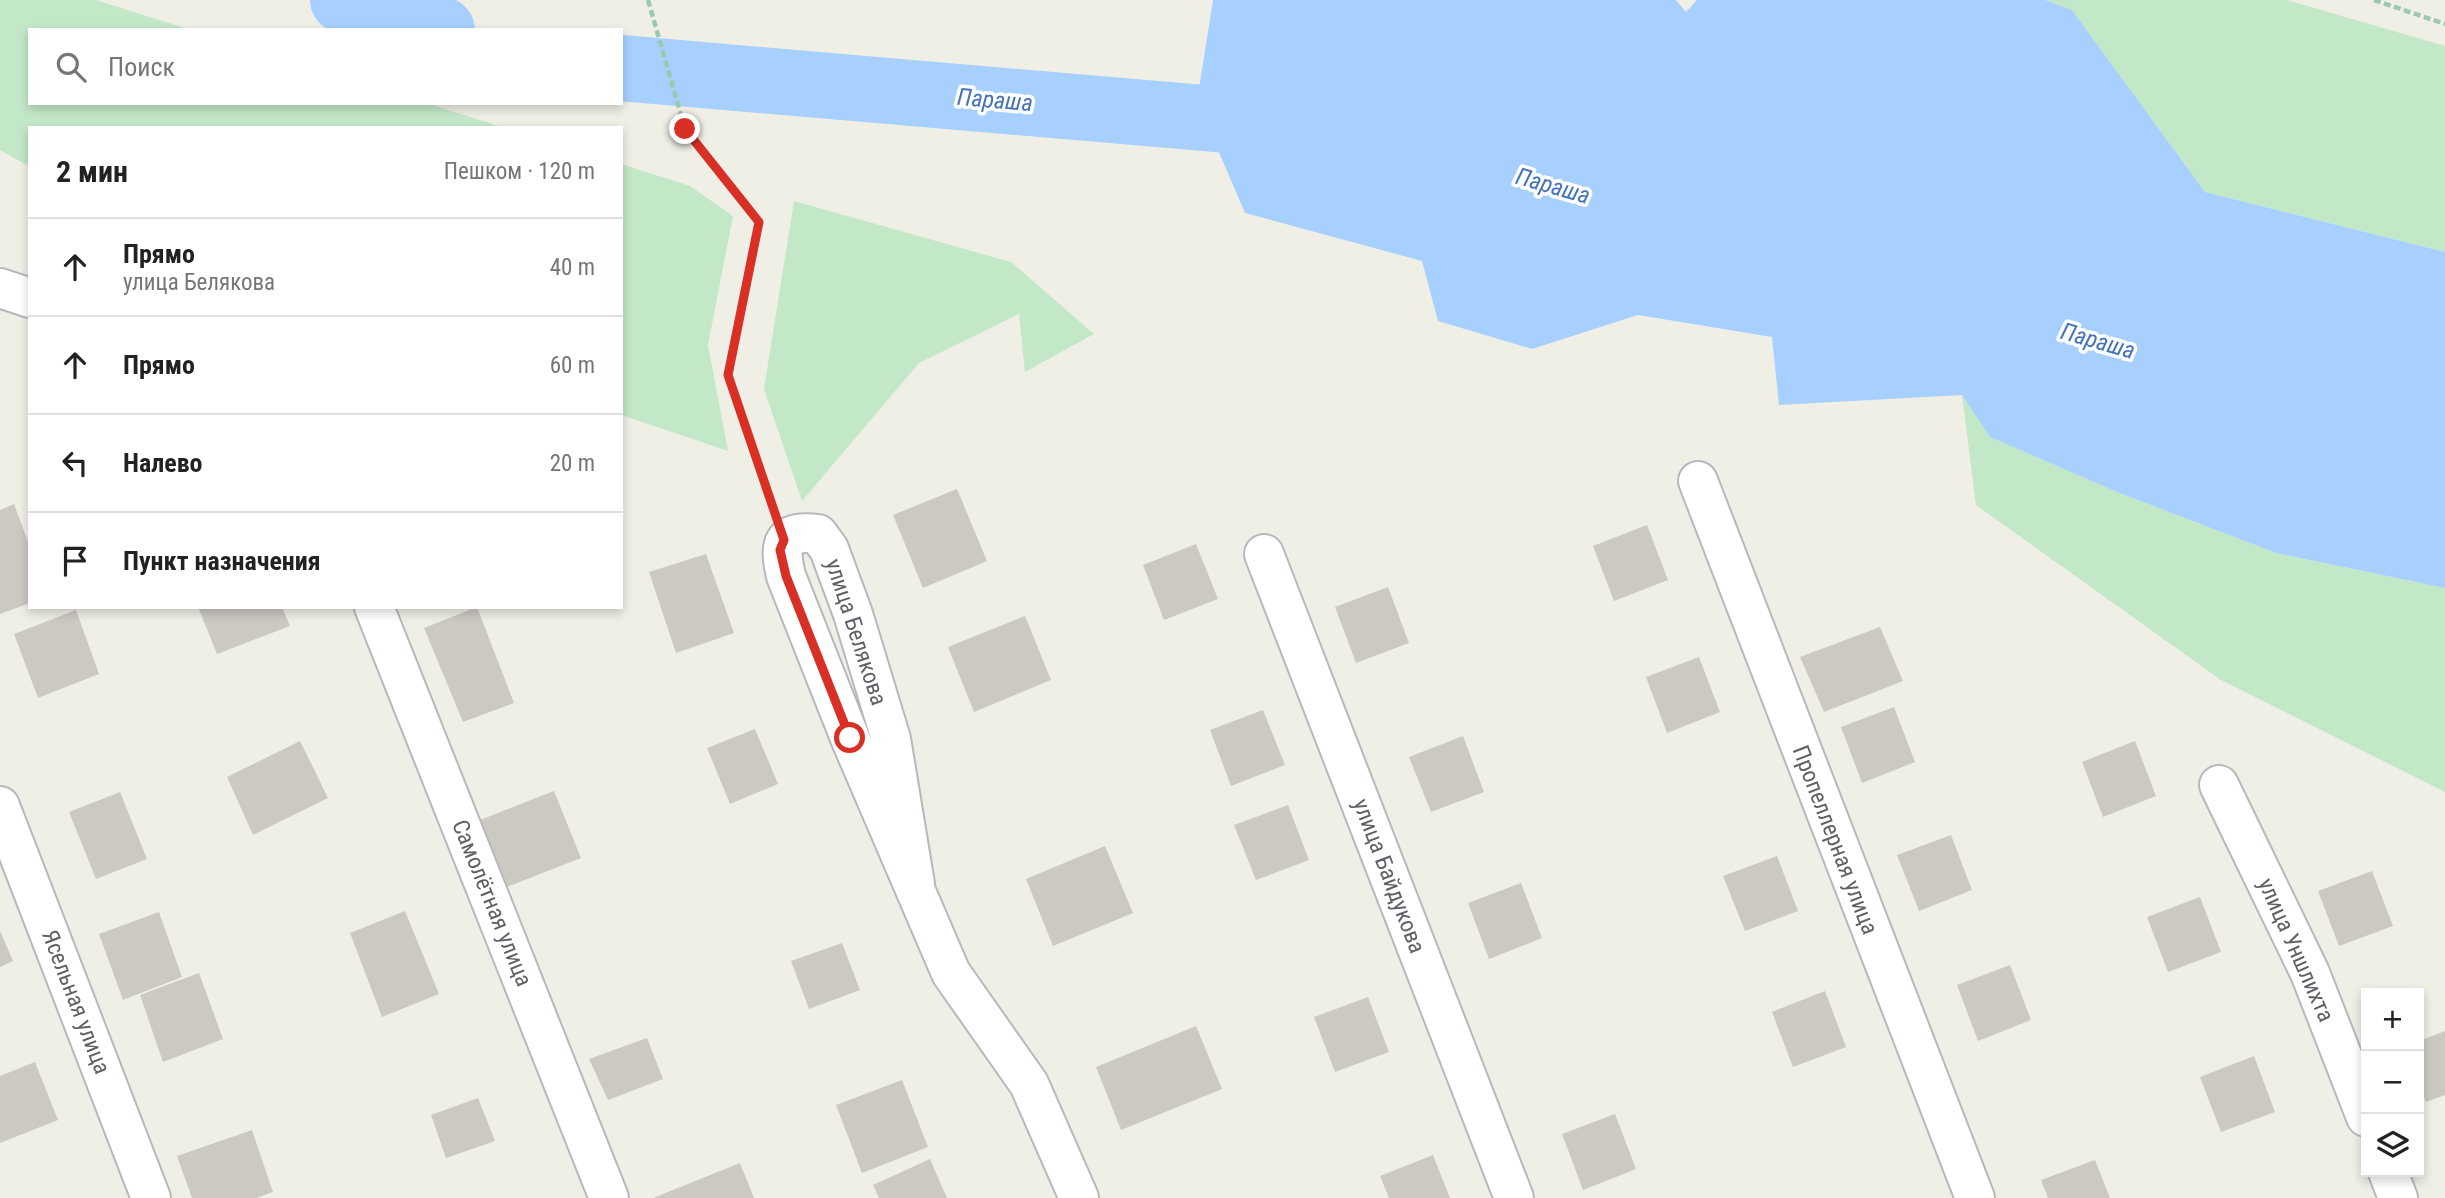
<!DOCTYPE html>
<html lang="ru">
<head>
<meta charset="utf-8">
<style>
	:root { --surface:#fff; --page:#f2f2f2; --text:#222; --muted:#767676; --line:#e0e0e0 }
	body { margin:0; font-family:"Roboto Condensed",sans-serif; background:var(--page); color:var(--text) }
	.controls { position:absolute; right:21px; bottom:21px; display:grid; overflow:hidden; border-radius:0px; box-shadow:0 4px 10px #0003 }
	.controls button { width:63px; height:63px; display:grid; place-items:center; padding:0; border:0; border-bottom:2px solid var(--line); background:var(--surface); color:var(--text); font:35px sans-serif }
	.stop { position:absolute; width:21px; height:21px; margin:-16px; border:5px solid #d93025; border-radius:50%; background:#fff }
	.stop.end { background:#d93025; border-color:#fff; box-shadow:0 2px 7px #0008 }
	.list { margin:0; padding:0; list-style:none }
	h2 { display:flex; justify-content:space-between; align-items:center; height:91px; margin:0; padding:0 28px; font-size:30px }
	h2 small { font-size:23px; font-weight:400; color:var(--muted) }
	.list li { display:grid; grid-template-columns:46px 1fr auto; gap:21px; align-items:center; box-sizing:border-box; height:98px; padding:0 28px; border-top:2px solid var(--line) }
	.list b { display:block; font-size:26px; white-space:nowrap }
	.list p { margin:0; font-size:23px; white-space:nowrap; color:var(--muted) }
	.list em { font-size:23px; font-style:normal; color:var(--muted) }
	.icon { flex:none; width:38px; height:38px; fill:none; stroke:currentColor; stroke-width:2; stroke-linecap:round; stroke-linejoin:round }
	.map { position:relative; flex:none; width:2445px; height:1198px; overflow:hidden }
	.search { position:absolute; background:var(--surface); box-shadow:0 4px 10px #0003; left:28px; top:28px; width:595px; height:77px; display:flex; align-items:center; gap:18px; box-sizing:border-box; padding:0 24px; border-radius:0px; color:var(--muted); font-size:26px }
	.panel { position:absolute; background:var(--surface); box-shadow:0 4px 10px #0003; left:28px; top:126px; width:595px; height:483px; border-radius:0px }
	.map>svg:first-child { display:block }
	.green { fill:#c3e8c7 }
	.water { fill:#a7d0ff }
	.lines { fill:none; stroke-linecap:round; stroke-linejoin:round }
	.river { stroke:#a7d0ff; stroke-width:66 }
	.building { fill:#ccc9c3 }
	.street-casing { stroke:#b7b8bd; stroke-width:42 }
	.path { stroke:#9cc9ae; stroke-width:4.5; stroke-dasharray:7 3.5; stroke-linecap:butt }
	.street { stroke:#fff; stroke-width:38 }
	.route { stroke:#d93025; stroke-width:9 }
	.labels { text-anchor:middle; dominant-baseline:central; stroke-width:7; stroke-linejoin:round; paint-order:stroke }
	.street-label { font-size:23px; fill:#5e6167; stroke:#fff }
	.water-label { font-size:24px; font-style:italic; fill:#4473bc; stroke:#fff }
</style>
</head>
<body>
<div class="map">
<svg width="2445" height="1198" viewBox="0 0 2445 1198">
	<rect width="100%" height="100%" fill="#f0efe6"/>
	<path class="green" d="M0,0H96L191,30H30V103H426L505,128H30V167L0,150Z
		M2045,0H2287L2445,46V252L2205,192L2072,10Z
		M621,164L690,186L733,216L708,345L728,451L621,415Z
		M794,201L1011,262L1094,334L1025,372L1019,314L919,363L802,501L764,389Z
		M1962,395L1990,437L2117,492L2276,553L2445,588V792L2221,680L1976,505Z"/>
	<path class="water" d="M1213,0H1676L1686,12L1697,0H2045L2072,10L2205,192L2445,252V588L2276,553L2117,492L1990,437L1962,395L1779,405L1772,337L1638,315L1532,349L1438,321L1422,261L1245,213L1197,101Z"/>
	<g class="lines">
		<path class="river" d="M343,0L442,30
			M621,68L1296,126"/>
	</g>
	<path class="building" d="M957,489L987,561L923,588L893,515Z
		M14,504L30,547V603L0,614V510Z
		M1647,525L1668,580L1614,601L1593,546Z
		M1196,544L1218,599L1164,620L1143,565Z
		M706,554L734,633L676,653L649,572Z
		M1388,587L1409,643L1356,663L1335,607Z
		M198,607H282L290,626L217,654Z
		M477,607L514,703L463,722L424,628Z
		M76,610L99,674L38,698L14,634Z
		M1025,616L1051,680L974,712L948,647Z
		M1880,627L1903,681L1824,712L1800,657Z
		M1699,657L1720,712L1667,733L1646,677Z
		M1894,707L1915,762L1862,783L1841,727Z
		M1263,710L1285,765L1231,786L1210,730Z
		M755,729L778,784L730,804L707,748Z
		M1463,736L1484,792L1431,812L1409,757Z
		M300,741L328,798L253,835L227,777Z
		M2135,741L2156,796L2103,817L2082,762Z
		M554,791L581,858L507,887L480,820Z
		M120,792L147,859L96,879L69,812Z
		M1288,805L1309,860L1256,880L1234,825Z
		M1951,835L1972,890L1919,911L1897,855Z
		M1105,846L1133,913L1053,946L1026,879Z
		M1777,856L1798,911L1745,931L1723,876Z
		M2372,871L2393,926L2339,946L2318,891Z
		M1521,883L1542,938L1489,959L1468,903Z
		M2200,897L2221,952L2168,972L2147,917Z
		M405,911L439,994L382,1017L350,933Z
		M159,912L182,977L123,1000L99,934Z
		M0,931L13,961L0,967Z
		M842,943L860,990L809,1009L791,961Z
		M2010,965L2031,1020L1978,1041L1957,985Z
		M199,973L223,1039L163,1062L140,995Z
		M1825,991L1846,1047L1793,1067L1772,1012Z
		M1368,997L1389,1052L1335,1072L1314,1017Z
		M1196,1026L1222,1089L1121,1130L1096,1067Z
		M2445,1031V1095L2426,1102L2419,1084V1041Z
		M647,1038L663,1079L608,1100L589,1059Z
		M2254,1056L2275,1112L2221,1132L2200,1077Z
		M35,1062L58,1120L0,1143V1076Z
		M902,1080L928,1147L862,1173L836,1105Z
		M478,1098L495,1141L446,1158L431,1115Z
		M1615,1114L1636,1169L1583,1190L1562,1134Z
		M252,1130L273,1192L256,1198H192L177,1156Z
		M1433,1155L1450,1198H1389L1380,1176Z
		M930,1159L947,1198H879L873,1185Z
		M2095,1160L2110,1198H2048L2041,1180Z
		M740,1163L754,1198H653Z"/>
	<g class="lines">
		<defs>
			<path id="street" d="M0,288L30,298
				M1698,481L1975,1198
				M1264,554L1514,1198
				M374,607L609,1198
				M2219,785L2310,973L2366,1117
				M0,806L151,1198
				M915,884L891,739L853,614L829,549L818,534C780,529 779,545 786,576L850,738L951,973L1029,1084L1079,1198
				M2388,1172L2398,1198"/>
		</defs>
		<use href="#street" class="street-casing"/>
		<path class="path" d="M648,0L685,129L759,222L728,375L771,503
			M2374,0L2445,24"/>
		<use href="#street" class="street"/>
	</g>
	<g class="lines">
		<path class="route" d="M685,129L759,222L728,375L784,540L780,550L786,576L850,738"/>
	</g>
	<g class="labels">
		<g class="street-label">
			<text transform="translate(856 632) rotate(72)">улица Белякова</text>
			<text transform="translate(1835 840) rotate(69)">Пропеллерная улица</text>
			<text transform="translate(1389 876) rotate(69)">улица Байдукова</text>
			<text transform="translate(492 903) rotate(68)">Самолётная улица</text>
			<text transform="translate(2296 950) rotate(66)">улица Уншлихта</text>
			<text transform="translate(76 1002) rotate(69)">Ясельная улица</text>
		</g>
		<g class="water-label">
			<text transform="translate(995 100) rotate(5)">Параша</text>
			<text transform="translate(1553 186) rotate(16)">Параша</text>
			<text transform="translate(2098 341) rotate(16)">Параша</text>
		</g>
	</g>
</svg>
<div class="controls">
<button>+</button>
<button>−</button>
<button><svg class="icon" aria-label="layers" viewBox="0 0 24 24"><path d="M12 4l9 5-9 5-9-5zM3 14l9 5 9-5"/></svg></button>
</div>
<div class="stop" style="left:850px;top:738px"></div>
<div class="stop end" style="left:685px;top:129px"></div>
<div class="search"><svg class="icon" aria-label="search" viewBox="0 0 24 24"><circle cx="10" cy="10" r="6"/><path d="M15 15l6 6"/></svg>Поиск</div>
<section class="panel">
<h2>2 мин<small>Пешком · 120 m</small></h2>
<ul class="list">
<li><svg class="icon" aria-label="ahead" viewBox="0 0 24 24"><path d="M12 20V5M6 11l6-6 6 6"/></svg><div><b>Прямо</b><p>улица Белякова</p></div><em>40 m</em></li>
<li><svg class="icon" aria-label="ahead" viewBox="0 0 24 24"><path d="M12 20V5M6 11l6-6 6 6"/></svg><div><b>Прямо</b></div><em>60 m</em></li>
<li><svg class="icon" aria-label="left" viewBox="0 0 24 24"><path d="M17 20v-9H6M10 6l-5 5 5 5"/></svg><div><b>Налево</b></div><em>20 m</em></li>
<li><svg class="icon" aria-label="arrive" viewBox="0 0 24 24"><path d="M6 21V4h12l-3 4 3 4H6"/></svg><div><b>Пункт назначения</b></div></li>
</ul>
</section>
</div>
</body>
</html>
